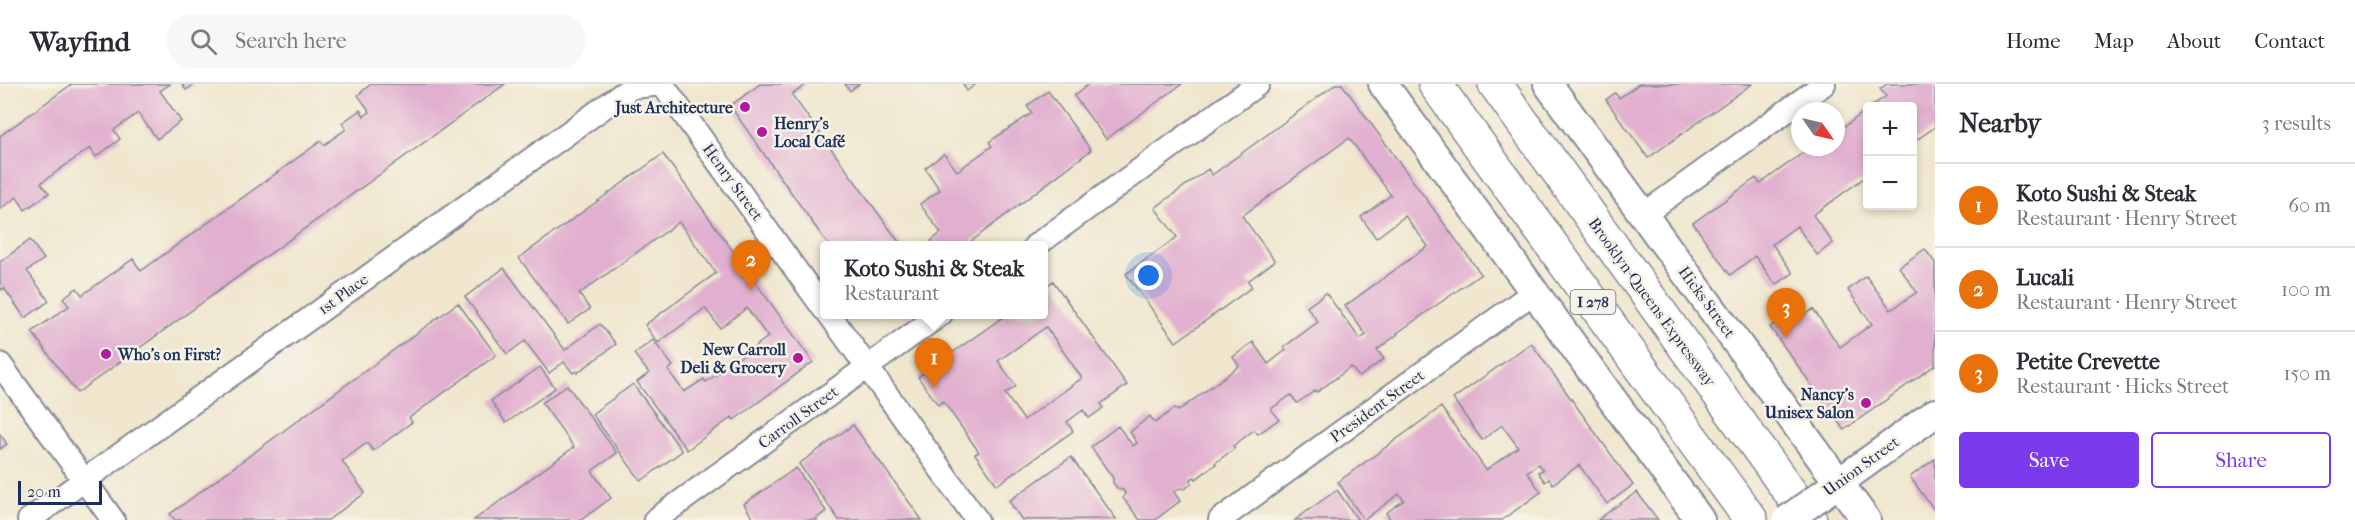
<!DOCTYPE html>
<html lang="en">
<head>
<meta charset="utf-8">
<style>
	:root { --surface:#fff; --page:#f7f7f7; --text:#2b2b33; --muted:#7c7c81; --line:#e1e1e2; --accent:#7c3aed }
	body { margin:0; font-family:"IM FELL French Canon",serif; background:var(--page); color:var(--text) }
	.controls { position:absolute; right:18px; top:18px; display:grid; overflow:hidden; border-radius:6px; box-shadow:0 3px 9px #0003 }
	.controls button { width:54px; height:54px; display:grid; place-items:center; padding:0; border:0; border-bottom:2px solid var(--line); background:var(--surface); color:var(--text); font:30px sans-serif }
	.compass { position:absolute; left:1791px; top:18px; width:54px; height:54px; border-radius:50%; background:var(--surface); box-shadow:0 3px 9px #0003; rotate:124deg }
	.scale { position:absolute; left:18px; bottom:15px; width:84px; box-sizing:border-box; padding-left:6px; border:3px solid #1b2f5e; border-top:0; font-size:16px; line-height:21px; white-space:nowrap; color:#1b2f5e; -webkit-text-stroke:4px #f7f3e8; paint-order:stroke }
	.you { position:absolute; left:1149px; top:192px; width:21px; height:21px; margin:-15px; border:4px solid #fff; border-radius:50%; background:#1a73e8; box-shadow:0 0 0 9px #1a73e833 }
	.badge { display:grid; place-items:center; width:39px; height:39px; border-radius:50%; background:var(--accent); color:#fff; font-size:20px; font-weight:700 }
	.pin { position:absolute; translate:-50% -50px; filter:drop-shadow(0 2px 3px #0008) }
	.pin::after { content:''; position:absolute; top:32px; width:21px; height:18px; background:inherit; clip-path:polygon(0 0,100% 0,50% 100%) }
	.popup { position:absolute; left:820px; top:157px; width:228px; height:78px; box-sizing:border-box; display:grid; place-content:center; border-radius:6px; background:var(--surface); filter:drop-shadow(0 2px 4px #0005); font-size:20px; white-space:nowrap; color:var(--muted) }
	.popup b { font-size:22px; color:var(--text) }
	.popup::after { content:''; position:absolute; left:50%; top:100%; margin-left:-12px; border:12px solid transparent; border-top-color:var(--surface) }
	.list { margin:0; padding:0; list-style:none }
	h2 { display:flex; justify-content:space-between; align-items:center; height:78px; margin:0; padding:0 24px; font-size:26px }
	h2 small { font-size:20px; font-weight:400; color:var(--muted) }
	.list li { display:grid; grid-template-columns:39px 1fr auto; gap:18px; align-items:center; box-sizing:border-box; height:84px; padding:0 24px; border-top:2px solid var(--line) }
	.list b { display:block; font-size:22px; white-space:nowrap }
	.list p { margin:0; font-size:20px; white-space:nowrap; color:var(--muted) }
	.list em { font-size:20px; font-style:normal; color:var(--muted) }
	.actions { display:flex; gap:12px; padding:18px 24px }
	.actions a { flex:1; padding:14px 0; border:2px solid var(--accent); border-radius:6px; text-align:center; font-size:21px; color:var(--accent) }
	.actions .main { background:var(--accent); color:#fff }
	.icon { flex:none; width:33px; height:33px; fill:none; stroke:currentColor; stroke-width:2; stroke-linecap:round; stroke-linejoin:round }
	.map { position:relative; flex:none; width:1935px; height:436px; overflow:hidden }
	header { display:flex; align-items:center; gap:36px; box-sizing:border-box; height:84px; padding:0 30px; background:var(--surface); border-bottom:2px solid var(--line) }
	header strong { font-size:28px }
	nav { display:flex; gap:33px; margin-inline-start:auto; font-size:21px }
	.search { width:420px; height:54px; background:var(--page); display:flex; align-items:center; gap:15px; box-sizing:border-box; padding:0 21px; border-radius:33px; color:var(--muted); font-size:22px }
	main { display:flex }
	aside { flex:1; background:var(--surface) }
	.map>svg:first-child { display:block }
	.building { fill:#e1afcf; fill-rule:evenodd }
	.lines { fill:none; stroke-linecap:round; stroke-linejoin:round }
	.minor-casing { stroke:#868a96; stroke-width:26 }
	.tertiary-casing { stroke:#868a96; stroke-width:32 }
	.motorway-casing { stroke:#868a96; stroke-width:36 }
	.minor { stroke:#fff; stroke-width:22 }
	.tertiary { stroke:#fff; stroke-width:28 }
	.motorway { stroke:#fff; stroke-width:33 }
	.tertiary-bridge-casing { stroke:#868a96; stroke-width:32; stroke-linecap:butt }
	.tertiary-bridge { stroke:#fff; stroke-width:28 }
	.poi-dot { fill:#b5179e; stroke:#f7f3e8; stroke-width:2 }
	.labels { text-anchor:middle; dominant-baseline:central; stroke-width:5; stroke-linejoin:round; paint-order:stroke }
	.shield { fill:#f7f3e8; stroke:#5d6a87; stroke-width:1.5 }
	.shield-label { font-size:15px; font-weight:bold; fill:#1b2f5e }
	.poi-label { font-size:16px; font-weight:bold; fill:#1b2f5e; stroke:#f7f3e8; text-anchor:end }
	.street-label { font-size:16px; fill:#1b2f5e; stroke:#f7f3e8 }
</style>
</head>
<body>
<header>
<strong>Wayfind</strong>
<div class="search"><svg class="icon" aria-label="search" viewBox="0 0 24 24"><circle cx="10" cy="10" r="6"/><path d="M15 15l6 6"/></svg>Search here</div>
<nav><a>Home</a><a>Map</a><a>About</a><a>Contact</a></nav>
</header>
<main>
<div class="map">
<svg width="1935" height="436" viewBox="0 0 1935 436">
	<rect width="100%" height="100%" fill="#f7f3e8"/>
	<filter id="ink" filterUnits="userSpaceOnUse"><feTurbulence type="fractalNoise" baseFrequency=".0167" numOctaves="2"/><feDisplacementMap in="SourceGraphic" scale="12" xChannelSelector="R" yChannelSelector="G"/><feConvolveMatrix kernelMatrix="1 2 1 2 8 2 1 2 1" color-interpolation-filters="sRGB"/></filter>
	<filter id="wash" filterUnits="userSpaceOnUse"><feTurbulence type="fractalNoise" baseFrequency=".008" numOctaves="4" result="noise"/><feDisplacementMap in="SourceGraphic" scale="24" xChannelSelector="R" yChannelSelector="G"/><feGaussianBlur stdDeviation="1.35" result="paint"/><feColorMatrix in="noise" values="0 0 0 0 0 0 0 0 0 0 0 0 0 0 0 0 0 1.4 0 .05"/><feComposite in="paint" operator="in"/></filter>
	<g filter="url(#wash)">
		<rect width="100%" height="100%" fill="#f0e6cd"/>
		<g id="blocks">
			<path class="building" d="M72,0H170L160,7L181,37L157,55L138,29L114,46L120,55L96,73L90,64L41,99L49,109L25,126L17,113L0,125V52Z
				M182,0H195L186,6Z
				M371,0H505L77,309L32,248L69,222L63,214L77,204L82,211L133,175L141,187L321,57L324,61L346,45L342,39L360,26L364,32L370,28L358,11Z
				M760,0H807L792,11L902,162H829L730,22Z
				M845,0H859L850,7Z
				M963,0H976L967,7Z
				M1089,0H1182L1106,55L1074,12Z
				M1336,0H1342L1481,190L1397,249L1398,250L1377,266L1384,275L1359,293L1351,283L1317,308L1316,306L1297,319L1291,311L1271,325L1279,335L1258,350L1254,346L1233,362L1235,364L1215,379L1216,380L1196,395L1195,393L1191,395V400L1185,405L1180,404L1174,408L1180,417L1155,436H1140L1123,414L1125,409L1123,406L1118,405L1113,399V394L1091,363L1118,342L1133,362L1137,359L1130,348L1150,332L1155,339L1175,324L1178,327L1239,282L1233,273L1253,258L1268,280L1286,266L1284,263L1318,238L1307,223L1326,209L1360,255L1366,251L1345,222L1428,162L1405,132L1376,154L1361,133L1391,111L1349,54L1242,132L1275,177L1248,197L1252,203L1176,258L1126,190L1177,153L1155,124L1208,85L1212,91Z
				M1639,0H1752L1648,74L1606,16L1615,9L1619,14Z
				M1887,0H1935V43L1912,59V22H1872L1886,12L1880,5Z
				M1048,7L1091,66L965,162H934L931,157L941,149L920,120L940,106L925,84L944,70L957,87L992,62L989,58L1032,29L1027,22Z
				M1868,25V91L1813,131L1833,159L1817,171L1797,142L1772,160L1793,189L1776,201L1755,172L1730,191L1693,139L1756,94L1760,100L1811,63H1836V45L1843,40L1845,42Z
				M663,70L813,278L734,336L732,333L687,366L637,298L649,289L634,270L653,256L673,282L668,286L684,308L704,295L706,298L768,253L747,224L720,244L705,224L658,259L645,241L716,189L679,138L579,210L590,225L568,240L519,174Z
				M30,156L44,175L27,187L49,217L25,234L4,204L2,206L0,203V178Z
				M1925,165L1935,179V281L1844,346L1770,243L1785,232L1791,241L1813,225L1840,263L1872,240L1848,206L1866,192L1891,226L1917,208L1899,183Z
				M504,184L565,266L600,240L616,260L577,289L576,287L573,289L564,278L549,289L525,257L507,270L465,213Z
				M1053,197L1127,301L1101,320L1103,324L1089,334L1083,326L1067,338L1073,347L997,401L975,370L979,368L943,317L938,321L918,293L1006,231H1044V204ZM1046,243L1082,294L1024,336L1005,310L1016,302L998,277Z
				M458,219L496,271L409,334L412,338L373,367L367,359L342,377L365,409L328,436H175L170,430Z
				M1531,259L1633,401L1607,420L1579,381L1553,400L1549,395L1545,398L1538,388L1543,386L1538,380L1527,388L1541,408L1502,436H1391L1386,429L1404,416L1399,410L1364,436L1338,398L1441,323L1486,386L1518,363L1502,341L1482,356L1453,315Z
				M540,283L555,304L506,339L491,317Z
				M633,300L682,367L641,397L592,330Z
				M567,301L617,369L592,387L611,414L581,436H474L574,363L542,319Z
				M853,341L872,367L922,436H839L818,407L799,380Z
				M0,350L7,360L0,365Z
				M1071,373L1116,435L1022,436L1009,417Z
				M1935,375V427L1910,393Z
				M796,384L826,427L816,435L817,436H754L744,420Z
				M1337,406L1358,436H1295L1317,420Z
				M1637,408L1658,436H1598L1611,426Z"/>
		</g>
	</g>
	<g filter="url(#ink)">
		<use href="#blocks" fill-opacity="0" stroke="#868a96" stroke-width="1.5"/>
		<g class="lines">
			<defs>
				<path id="minor" d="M662,0L824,225
					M1643,131L1824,0
					M1035,162L1258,0
					M829,230L977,436
					M0,280L113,436
					M29,436L632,3L664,0
					M655,436L941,230
					M1220,436L1534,208"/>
				<path id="tertiary" d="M1383,0L1700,436
					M1548,0L1866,436
					M1827,407L1935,329"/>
				<path id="motorway" d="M1435,0L1751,436
					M1495,0L1810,436"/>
			</defs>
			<use href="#minor" class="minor-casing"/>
			<use href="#tertiary" class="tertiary-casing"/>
			<use href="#motorway" class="motorway-casing"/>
			<use href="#minor" class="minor"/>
			<use href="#tertiary" class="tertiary"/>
			<use href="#motorway" class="motorway"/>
			<defs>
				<path id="tertiary-bridge" d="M1787,436L1827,407"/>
			</defs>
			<use href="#tertiary-bridge" class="tertiary-bridge-casing"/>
			<use href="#tertiary-bridge" class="tertiary-bridge"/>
		</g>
	</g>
	<g class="poi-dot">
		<circle cx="745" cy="23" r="6"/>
		<circle cx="762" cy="48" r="6"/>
		<circle cx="106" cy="270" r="6"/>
		<circle cx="798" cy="274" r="6"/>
		<circle cx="1866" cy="319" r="6"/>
	</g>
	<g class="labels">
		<rect class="shield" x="1570.5" y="206" width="45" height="24" rx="4.5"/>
		<g class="shield-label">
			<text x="1593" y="218">I 278</text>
		</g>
		<g class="poi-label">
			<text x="733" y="23">Just Architecture</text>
			<text x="774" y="39" text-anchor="start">Henry's<tspan x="774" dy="18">Local Café</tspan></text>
			<text x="786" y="265">New Carroll<tspan x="786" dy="18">Deli &amp; Grocery</tspan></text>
			<text x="118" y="270" text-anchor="start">Who's on First?</text>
			<text x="1854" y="310">Nancy's<tspan x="1854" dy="18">Unisex Salon</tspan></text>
		</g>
		<g class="street-label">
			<text transform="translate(733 98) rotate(54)">Henry Street</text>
			<text transform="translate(343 210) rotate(-36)">1st Place</text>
			<text transform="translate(1652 218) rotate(54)">Brooklyn-Queens Expressway</text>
			<text transform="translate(1707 218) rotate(54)">Hicks Street</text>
			<text transform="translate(1377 322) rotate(-36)">President Street</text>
			<text transform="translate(798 333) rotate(-36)">Carroll Street</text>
			<text transform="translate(1861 382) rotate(-36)">Union Street</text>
		</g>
	</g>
</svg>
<div class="controls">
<button>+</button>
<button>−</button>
</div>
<svg class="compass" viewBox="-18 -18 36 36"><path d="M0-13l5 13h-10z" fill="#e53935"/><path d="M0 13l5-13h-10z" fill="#7c7c81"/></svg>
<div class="scale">20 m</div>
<div class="you"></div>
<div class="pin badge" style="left:934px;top:304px;background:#e8710a">1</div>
<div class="popup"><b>Koto Sushi &amp; Steak</b>Restaurant</div>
<div class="pin badge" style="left:751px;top:206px;background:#e8710a">2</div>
<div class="pin badge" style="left:1786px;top:254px;background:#e8710a">3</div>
</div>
<aside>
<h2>Nearby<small>3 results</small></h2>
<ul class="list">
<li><span class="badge" style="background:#e8710a">1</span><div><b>Koto Sushi &amp; Steak</b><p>Restaurant · Henry Street</p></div><em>60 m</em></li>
<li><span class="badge" style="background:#e8710a">2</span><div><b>Lucali</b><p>Restaurant · Henry Street</p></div><em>100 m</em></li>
<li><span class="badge" style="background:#e8710a">3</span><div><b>Petite Crevette</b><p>Restaurant · Hicks Street</p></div><em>150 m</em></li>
</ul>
<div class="actions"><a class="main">Save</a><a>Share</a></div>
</aside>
</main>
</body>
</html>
